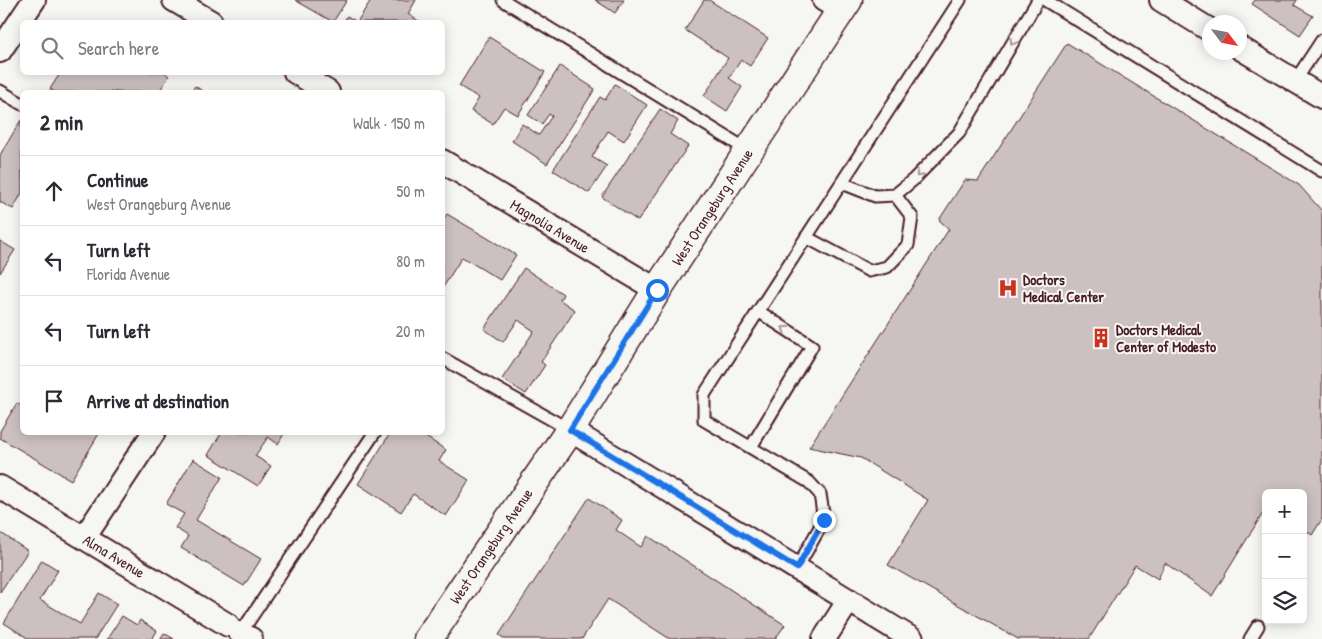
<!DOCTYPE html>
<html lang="en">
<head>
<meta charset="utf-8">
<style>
	:root { --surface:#fff; --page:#f7f7f7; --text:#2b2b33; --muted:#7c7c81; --line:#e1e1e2 }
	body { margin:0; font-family:"Patrick Hand",sans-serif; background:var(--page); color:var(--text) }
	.controls { position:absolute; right:15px; bottom:15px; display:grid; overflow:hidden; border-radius:8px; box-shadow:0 2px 12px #0003 }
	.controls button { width:45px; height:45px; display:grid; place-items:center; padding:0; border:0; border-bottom:1px solid var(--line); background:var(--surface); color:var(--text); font:25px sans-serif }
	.compass { position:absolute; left:1202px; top:15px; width:45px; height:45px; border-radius:50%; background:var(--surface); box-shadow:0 2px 12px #0003; rotate:122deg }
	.stop { position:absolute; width:15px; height:15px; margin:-11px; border:4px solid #1a73e8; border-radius:50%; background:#fff }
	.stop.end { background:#1a73e8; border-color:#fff; box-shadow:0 1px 5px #0008 }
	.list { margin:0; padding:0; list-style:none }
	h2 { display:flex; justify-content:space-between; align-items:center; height:65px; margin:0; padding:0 20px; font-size:21px }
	h2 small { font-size:16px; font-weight:400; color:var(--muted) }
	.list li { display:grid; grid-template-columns:32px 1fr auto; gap:15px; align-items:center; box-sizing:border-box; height:70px; padding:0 20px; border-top:1px solid var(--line) }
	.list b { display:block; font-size:19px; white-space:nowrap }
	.list p { margin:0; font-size:16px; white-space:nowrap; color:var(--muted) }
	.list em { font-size:16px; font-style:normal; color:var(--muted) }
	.icon { flex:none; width:28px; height:28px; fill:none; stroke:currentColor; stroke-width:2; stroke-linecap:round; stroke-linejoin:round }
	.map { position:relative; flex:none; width:1322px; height:639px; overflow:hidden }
	.search { position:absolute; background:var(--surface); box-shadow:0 2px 12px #0003; left:20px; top:20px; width:425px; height:55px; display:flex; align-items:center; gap:12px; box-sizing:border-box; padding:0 18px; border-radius:8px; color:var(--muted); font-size:19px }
	.panel { position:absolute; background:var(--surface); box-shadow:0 2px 12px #0003; left:20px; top:90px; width:425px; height:345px; border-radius:8px }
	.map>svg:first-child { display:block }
	.building { fill:#ccc1c0; stroke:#4a1f2b }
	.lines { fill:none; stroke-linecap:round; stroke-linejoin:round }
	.lane-casing { stroke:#4a1f2b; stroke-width:15 }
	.street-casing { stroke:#4a1f2b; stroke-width:26 }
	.secondary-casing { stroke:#4a1f2b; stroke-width:31 }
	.lane { stroke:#f6f6f2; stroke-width:11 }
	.street { stroke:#f6f6f2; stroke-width:22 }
	.secondary { stroke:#f6f6f2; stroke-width:28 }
	.oneway { stroke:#a99598 }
	.route { stroke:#1a73e8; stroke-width:6 }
	.labels { text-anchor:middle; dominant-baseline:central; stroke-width:4; stroke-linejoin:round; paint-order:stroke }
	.street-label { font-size:15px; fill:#4a1f2b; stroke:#f6f6f2 }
	.poi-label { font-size:15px; font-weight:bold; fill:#4a1f2b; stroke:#f6f6f2; text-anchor:start }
</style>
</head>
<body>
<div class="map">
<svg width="1322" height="639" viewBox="0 0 1322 639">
	<rect width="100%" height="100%" fill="#f6f6f2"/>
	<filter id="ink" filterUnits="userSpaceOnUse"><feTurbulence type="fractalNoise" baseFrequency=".02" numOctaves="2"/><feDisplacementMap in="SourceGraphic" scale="10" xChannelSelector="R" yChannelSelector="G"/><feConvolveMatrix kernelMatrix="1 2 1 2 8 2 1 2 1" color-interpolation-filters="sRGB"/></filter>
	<g filter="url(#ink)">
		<path class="building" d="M295,0H347L333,22Z
			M371,0H416L408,14L420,22H344L347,16L357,22Z
			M595,0H624L615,13Z
			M704,0H709L768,38L750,66L741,60L729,78L742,87L727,111L704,96L728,58L685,30Z
			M1255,0H1297L1294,5L1313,16L1300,35L1252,4Z
			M489,37L545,72L518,115L504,107L493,124L471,111L479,98L459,86Z
			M1067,43L1299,185L1322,211V519L1312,535L1303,528V493H1266V508L1212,596L1165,563L1158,579L1135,565L1089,639H1018L888,565L928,500L861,458L809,447L949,229L939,220L965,180L978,181Z
			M560,66L595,89L547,164L512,141L522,124L539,135L552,116L549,114L542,124L528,115Z
			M61,72H164L169,76L159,92H115L113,91L112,92H55L50,89Z
			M615,84L647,105L624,141L608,131L592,157L607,166L589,193L553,170L600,97L605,100Z
			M195,86L204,92H191Z
			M660,109L678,121L670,134L688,146L638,221L602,197Z
			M21,120L22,193L13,209L0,202V155Z
			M447,214L516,255L500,280L462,257L442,289V221Z
			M0,241L15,250L0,273Z
			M524,268L563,294L560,300L575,310L541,362L545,365L526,394L502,379L534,331L518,320L503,342L484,329Z
			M17,403L22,407V432H100L71,480L0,438V431Z
			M222,432H285L278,444L268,437L255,456L271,466L258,486L208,455Z
			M391,432H418L446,450L439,461L469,480L446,516L413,494L401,512L358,484Z
			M193,459L222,477L196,520L261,559L244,586L181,548L188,536L175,528L184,514L166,504Z
			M589,498L622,520L616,530L641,547L648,536L785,625L775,639H670L608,599L582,639H505L499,635Z
			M1,533L28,551L0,592V535Z
			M42,560L58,570L40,600L80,624L99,593L117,604L95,639H29L4,623Z
			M122,616L137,625L140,620L157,631L152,639H107Z
			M164,633L174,639H160Z"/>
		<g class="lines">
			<defs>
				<path id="lane" d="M503,0L749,151
					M1045,0L1322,171
					M1295,81L1322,40
					M0,91L22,104
					M842,183L875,196L895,195L913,180L959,133L1038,0
					M806,237L869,271L887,267L908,245L912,217L895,195
					M442,358L570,430
					M751,447L812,346L758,311
					M797,568L824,520L820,494L809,482L704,420V395L960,0
					M238,637L375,432
					M1250,639L1258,626"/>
				<path id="street" d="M174,0L211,22
					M824,0L841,10
					M1161,0L1210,30
					M1240,48L1322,97
					M0,51L34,0
					M295,72L328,92
					M442,161L657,290
					M570,430L912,639
					M0,487L228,625
					M84,538L154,432
					M240,633L251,639
					M824,639L849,600"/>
				<path id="secondary" d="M428,639L570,430L657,290L848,0"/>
			</defs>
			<use href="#lane" class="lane-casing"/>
			<use href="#street" class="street-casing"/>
			<use href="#secondary" class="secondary-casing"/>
			<use href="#lane" class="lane"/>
			<use href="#street" class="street"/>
			<use href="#secondary" class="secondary"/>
		</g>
		<defs><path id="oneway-chevron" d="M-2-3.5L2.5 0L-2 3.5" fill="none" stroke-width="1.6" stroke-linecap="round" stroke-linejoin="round" transform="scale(1.25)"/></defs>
		<g class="oneway">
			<use href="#oneway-chevron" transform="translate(1013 42) rotate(121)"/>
			<use href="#oneway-chevron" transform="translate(919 174) rotate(134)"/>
			<use href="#oneway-chevron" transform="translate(785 329) rotate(-147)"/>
		</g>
	</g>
	<g class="lines" filter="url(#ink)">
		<path class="route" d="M657,290L570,430L797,568L824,520"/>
	</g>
	<defs>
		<symbol id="hospital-bare" viewBox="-9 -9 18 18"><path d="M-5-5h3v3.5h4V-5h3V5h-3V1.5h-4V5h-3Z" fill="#c8321e" stroke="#f6f6f2" stroke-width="2.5" paint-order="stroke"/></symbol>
		<symbol id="building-bare" viewBox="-9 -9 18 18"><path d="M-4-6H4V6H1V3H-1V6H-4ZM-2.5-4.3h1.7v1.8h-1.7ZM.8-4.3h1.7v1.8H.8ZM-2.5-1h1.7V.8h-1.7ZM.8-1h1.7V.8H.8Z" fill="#c8321e" stroke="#f6f6f2" stroke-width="2.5" paint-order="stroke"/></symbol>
	</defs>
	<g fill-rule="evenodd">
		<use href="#hospital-bare" x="994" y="274" width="28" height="28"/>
		<use href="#building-bare" x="1087" y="324" width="28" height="28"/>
	</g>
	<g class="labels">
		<g class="street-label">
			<text transform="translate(712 207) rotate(-57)">West Orangeburg Avenue</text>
			<text transform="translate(550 226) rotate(31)">Magnolia Avenue</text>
			<text transform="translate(491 546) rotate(-56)">West Orangeburg Avenue</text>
			<text transform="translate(114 556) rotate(31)">Alma Avenue</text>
		</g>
		<g class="poi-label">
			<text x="1023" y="279">Doctors<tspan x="1023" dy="17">Medical Center</tspan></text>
			<text x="1116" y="329">Doctors Medical<tspan x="1116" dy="17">Center of Modesto</tspan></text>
		</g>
	</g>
</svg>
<div class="controls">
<button>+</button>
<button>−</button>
<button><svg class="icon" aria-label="layers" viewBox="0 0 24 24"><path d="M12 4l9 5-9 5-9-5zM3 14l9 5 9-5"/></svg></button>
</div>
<svg class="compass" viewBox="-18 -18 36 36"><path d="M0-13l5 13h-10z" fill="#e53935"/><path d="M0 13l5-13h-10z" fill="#7c7c81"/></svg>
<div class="stop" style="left:657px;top:290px"></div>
<div class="stop end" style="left:824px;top:520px"></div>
<div class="search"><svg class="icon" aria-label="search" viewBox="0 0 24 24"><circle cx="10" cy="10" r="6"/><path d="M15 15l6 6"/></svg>Search here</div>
<section class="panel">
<h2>2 min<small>Walk · 150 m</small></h2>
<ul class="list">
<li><svg class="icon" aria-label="ahead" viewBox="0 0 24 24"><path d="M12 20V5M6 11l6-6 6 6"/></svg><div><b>Continue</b><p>West Orangeburg Avenue</p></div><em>50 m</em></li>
<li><svg class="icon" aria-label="left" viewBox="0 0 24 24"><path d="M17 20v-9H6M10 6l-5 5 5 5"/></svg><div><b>Turn left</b><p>Florida Avenue</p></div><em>80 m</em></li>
<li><svg class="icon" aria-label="left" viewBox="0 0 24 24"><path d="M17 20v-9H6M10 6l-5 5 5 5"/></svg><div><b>Turn left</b></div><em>20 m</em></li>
<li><svg class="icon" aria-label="arrive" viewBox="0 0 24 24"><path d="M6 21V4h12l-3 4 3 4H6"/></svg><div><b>Arrive at destination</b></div></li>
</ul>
</section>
</div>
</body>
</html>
